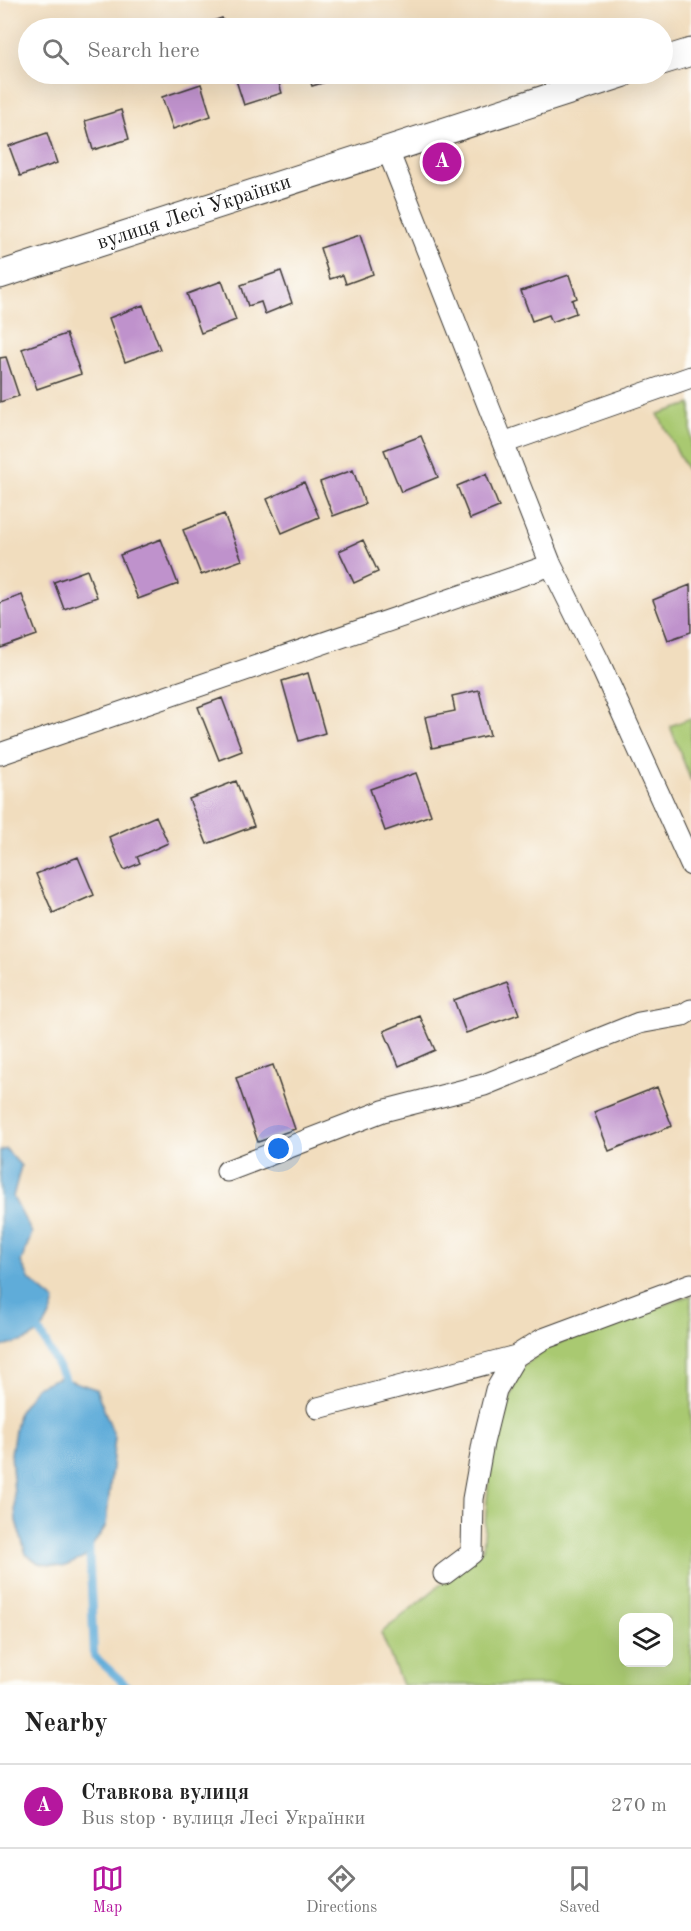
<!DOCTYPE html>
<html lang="en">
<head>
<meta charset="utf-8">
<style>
	:root { --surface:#fff; --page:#f6f6f6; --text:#222; --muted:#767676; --line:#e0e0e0; --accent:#b5179e }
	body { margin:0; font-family:"Old Standard TT",serif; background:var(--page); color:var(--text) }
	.controls { position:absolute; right:18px; bottom:18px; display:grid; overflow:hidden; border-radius:12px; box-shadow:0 6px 24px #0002 }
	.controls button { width:54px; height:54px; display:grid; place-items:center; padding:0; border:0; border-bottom:2px solid var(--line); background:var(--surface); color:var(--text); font:30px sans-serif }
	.you { position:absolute; left:279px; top:1149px; width:21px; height:21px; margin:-15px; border:4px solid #fff; border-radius:50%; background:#1a73e8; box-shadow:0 0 0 9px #1a73e833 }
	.badge { display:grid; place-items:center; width:39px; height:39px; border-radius:50%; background:var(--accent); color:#fff; font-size:20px; font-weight:700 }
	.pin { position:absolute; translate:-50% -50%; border:3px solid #fff; box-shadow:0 2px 6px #0006 }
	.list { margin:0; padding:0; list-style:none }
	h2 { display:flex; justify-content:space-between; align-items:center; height:78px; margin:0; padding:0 24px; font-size:26px }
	h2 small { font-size:20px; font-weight:400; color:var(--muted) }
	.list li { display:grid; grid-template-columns:39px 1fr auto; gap:18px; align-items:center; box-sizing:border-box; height:84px; padding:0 24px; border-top:2px solid var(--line) }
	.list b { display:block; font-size:22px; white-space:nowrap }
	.list p { margin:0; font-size:20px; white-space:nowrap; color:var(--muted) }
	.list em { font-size:20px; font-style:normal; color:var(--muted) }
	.icon { flex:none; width:33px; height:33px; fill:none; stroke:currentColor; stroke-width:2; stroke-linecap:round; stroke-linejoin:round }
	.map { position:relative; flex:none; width:691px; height:1685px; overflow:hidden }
	.search { position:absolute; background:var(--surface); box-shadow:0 6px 24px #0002; left:18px; right:18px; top:18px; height:66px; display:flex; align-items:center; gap:15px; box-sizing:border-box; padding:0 21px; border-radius:33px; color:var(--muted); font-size:22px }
	.sheet { height:162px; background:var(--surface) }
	nav { display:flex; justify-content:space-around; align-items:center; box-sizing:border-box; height:84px; border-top:2px solid var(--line); background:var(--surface); font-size:16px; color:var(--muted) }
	nav a { display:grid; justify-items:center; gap:3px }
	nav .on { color:var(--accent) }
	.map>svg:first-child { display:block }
	.green { fill:#a9c971; stroke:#627246; stroke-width:1.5; fill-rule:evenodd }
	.water { fill:#5facd9; stroke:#3e647a; stroke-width:1.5 }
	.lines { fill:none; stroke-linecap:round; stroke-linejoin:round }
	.stream { stroke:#5facd9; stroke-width:8 }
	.building { fill:#bf92cc }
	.minor-casing { stroke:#3c3934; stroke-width:23 }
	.tertiary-casing { stroke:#3c3934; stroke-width:29 }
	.minor { stroke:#fff; stroke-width:21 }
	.tertiary { stroke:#fff; stroke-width:27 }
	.labels { text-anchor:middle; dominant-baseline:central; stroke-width:5; stroke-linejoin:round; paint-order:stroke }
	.street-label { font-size:21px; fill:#1c1c1c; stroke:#fdfcf7 }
</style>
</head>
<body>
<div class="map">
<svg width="691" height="1685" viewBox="0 0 691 1685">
	<rect width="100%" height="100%" fill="#fdfcf7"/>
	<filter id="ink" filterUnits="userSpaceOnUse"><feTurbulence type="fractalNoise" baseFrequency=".0167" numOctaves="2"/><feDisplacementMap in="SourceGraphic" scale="12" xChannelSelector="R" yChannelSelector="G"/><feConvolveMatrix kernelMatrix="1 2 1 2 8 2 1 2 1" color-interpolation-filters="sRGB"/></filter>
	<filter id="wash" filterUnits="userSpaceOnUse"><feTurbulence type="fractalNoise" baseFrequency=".008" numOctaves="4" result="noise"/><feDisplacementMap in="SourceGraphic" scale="24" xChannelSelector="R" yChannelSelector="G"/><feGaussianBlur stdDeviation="1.35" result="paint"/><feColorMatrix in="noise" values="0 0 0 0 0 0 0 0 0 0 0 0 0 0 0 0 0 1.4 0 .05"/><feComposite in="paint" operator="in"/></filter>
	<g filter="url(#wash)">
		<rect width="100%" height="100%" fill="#f1ddbe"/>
		<path class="green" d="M691,404V478L658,414Z
			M691,718V781L670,726Z
			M691,1295V1685H402L381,1633L483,1550L491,1453L521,1368L548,1347ZM624,1618H668V1662H624Z"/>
		<path class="water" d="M6,1149L21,1166L13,1197L32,1233L21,1262L30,1280L55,1301C46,1335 33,1340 1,1347L0,1151Z
			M60,1377L96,1389L115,1437L106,1526L84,1558L63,1567L38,1563L26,1554L16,1521L11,1453L18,1413L36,1387Z"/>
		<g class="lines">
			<path class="stream" d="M35,1323L69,1387
				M89,1542L94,1656L126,1685"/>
		</g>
		<g id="blocks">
			<path class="building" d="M222,18L226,28H192Z
				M234,74H276L282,93L244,105Z
				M308,74H344L345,76L312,86Z
				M201,84L211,116L173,129L162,97Z
				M121,110L129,139L93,150L85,121Z
				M47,133L57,163L20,176L9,146Z
				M360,235L373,274L346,284L343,275L330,279L320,248Z
				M281,271L292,303L265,314L261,302L248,306L241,285Z
				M569,275L577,298L572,300L576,313L552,322L549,315L532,321L521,291Z
				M222,281L236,320L201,333L187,294Z
				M143,305L160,349L125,362L109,318Z
				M66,334L81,374L37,389L22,349Z
				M6,357L19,396L0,402V358Z
				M421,436L438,477L401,492L384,450Z
				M353,470L365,504L333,516L320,482Z
				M486,474L499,507L470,519L457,486Z
				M304,482L319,517L282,533L267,499Z
				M224,514L242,560L201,575L183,530Z
				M161,539L178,584L138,599L120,555Z
				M363,540L378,572L354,583L339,551Z
				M87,570L97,597L64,609L54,582Z
				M690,585L691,632L668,640L653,600Z
				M22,595L37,635L1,648L0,603Z
				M308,673L325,733L299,741L282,681Z
				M479,690L490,735L432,748L425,717L455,711L452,696Z
				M222,698L242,751L219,760L198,707Z
				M416,773L431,815L385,831L370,789Z
				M236,781L254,826L207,844L189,799Z
				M156,816L168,843L137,857L140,863L124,870L109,837Z
				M78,857L94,895L53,913L36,874Z
				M507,981L519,1014L466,1033L454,1000Z
				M420,1016L435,1050L399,1066L384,1031Z
				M273,1065L295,1129L258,1142L236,1078Z
				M657,1087L672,1126L609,1151L594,1112Z"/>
		</g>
	</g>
	<g filter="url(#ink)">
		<use href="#blocks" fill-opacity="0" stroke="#3c3934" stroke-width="1.5"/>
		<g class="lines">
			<defs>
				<path id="minor" d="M387,148L551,565L600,664L691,865
					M503,443L691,377
					M0,754L551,565
					M227,1171L383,1111L484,1085L639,1023L683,1015L691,1010
					M318,1408L516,1356
					M444,1574L472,1553L473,1499L483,1443L496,1390L516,1356L543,1339L691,1284"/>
				<g id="tertiary">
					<path d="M662,61L691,52"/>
					<path id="s1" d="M0,275L622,74"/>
				</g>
			</defs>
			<use href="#minor" class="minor-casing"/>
			<use href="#tertiary" class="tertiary-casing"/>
			<use href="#minor" class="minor"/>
			<use href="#tertiary" class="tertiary"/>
		</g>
	</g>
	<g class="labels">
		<g class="street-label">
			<text stroke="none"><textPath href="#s1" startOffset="204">вулиця Лесі Українки</textPath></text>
		</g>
	</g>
</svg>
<div class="controls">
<button><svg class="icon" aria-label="layers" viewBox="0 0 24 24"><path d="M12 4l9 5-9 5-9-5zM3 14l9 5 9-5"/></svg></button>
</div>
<div class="you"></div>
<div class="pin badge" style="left:442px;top:162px">A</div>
<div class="search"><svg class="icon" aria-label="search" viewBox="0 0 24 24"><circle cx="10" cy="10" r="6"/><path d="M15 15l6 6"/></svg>Search here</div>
</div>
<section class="sheet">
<h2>Nearby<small></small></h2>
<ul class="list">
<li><span class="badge">A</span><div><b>Ставкова вулиця</b><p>Bus stop · вулиця Лесі Українки</p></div><em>270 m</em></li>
</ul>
</section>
<nav>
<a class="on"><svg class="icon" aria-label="map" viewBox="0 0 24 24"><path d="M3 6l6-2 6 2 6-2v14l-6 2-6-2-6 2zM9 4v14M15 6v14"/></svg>Map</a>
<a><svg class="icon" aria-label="directions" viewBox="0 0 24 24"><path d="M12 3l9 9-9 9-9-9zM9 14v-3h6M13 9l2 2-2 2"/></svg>Directions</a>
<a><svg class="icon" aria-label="saved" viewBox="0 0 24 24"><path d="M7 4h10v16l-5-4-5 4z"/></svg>Saved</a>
</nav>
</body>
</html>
